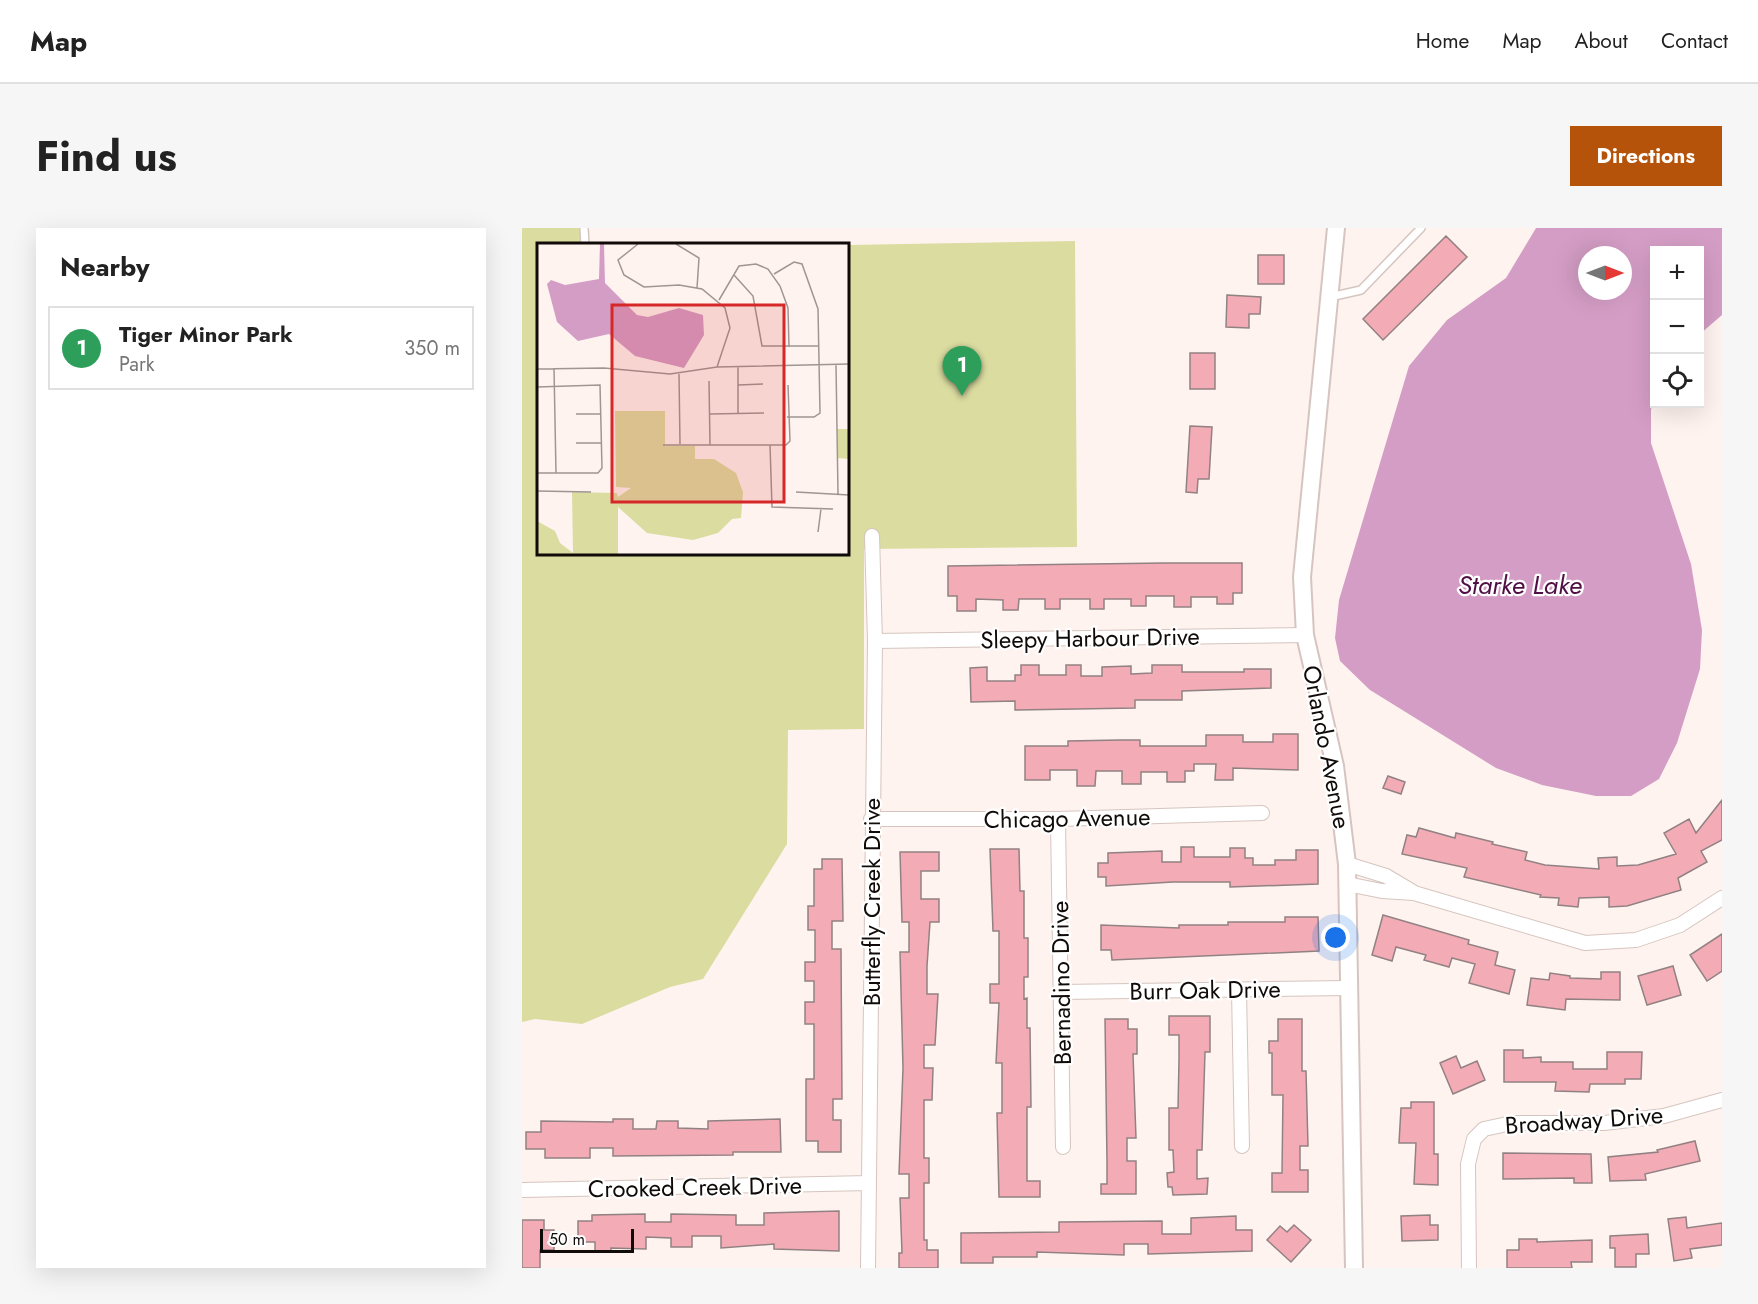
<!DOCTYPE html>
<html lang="en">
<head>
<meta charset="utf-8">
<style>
	:root { --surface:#fff; --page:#f6f6f6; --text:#222; --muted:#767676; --line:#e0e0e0; --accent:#b45309 }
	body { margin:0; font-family:Jost,sans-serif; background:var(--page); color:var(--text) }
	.controls { position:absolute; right:18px; top:18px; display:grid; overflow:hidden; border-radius:0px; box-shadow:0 6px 24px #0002 }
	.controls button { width:54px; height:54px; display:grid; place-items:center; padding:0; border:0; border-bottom:2px solid var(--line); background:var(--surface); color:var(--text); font:30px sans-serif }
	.compass { position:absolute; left:1056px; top:18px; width:54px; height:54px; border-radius:50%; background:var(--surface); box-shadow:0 6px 24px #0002; rotate:90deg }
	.scale { position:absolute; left:18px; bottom:15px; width:94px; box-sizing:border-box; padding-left:6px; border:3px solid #100b09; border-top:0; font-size:16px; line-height:21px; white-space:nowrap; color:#100b09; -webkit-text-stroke:4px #fff; paint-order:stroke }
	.you { position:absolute; left:814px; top:710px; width:21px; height:21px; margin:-15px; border:4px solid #fff; border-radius:50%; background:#1a73e8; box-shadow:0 0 0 9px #1a73e833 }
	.badge { display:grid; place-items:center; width:39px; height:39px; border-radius:50%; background:var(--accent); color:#fff; font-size:20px; font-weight:700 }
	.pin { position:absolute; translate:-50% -50px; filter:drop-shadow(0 2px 3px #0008) }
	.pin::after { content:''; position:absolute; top:32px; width:21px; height:18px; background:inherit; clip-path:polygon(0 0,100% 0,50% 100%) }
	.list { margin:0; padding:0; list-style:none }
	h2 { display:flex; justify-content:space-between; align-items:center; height:78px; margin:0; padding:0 24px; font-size:26px }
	h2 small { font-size:20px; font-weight:400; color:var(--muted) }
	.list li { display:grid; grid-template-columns:39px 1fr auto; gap:18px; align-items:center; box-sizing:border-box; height:84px; margin:0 12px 12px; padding:0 12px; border:2px solid var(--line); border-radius:0px }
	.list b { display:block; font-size:22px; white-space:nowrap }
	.list p { margin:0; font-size:20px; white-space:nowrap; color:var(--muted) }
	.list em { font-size:20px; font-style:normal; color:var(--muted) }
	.icon { flex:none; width:33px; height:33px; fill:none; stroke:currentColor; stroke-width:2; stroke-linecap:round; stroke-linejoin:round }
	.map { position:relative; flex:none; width:1200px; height:1040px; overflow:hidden; border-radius:0px }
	header { display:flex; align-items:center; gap:36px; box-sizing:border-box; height:84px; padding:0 30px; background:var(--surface); border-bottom:2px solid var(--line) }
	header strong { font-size:28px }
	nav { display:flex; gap:33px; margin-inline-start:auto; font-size:21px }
	.intro { display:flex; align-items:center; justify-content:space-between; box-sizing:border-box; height:144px; padding:0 36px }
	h1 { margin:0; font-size:42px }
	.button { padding:15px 27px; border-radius:0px; background:var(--accent); color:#fff; font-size:21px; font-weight:700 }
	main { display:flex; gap:36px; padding:0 36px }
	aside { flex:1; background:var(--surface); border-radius:0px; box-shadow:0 6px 24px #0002 }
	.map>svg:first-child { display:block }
	.green { fill:#dbdca0 }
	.water { fill:#d49dc5; fill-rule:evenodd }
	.building { fill:#f3acb6; stroke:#928183; stroke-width:1.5 }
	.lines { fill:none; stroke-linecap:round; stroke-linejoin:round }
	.service-casing { stroke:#d6c5bf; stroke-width:10 }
	.minor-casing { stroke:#d6c5bf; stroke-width:16 }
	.tertiary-casing { stroke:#d6c5bf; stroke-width:20 }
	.service { stroke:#fff; stroke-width:7 }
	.minor { stroke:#fff; stroke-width:14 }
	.tertiary { stroke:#fff; stroke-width:16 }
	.labels { text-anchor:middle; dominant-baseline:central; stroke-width:4.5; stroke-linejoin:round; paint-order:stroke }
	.street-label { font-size:24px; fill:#100b09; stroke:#fff }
	.water-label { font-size:26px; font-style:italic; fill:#500f44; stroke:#fff }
	.inset-road { fill:none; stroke:#9f9693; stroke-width:1.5 }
	.view { fill:#d62828; fill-opacity:0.15; stroke:#d62828; stroke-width:3 }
	.inset-edge { fill:none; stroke:#100b09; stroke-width:3 }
</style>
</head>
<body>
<header>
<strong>Map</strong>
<nav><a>Home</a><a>Map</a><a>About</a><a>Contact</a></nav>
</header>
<div class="intro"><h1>Find us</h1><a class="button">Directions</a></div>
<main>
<aside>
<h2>Nearby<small></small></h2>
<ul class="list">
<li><span class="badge" style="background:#2e9e5b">1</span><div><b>Tiger Minor Park</b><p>Park</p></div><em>350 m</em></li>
</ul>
</aside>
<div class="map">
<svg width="1200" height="1040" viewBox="0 0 1200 1040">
	<rect width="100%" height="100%" fill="#fef3ef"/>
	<path class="green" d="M0,0H59V16H16V326H326V17L553,13L555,319L342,321V501L266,502L265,616L181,751L148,759L60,796L13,791L0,794Z"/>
	<path class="water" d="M1014,0H1200V87L1178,106V22H1132V171L1129,182V215L1169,336L1180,402L1178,441L1155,515L1137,551L1109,568H1074L1020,557L974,540L848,462L818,433L813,410L817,372L887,138L925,92L984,50ZM1065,27H1101V63H1065Z"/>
	<path class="building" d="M924,8L945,29L861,112L841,91Z
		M736,27H762V56H736Z
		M705,67L739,69L738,86H727V100L704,99Z
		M668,125H693V161H668Z
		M668,198L690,199L687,251H676L675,265L664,264Z
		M643,335H720V365H711V376H695V369H669V379H652V368H624V378H609V371H582V381H568V371H538V381H523V371H497L496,382H481V372L454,371V383H435V368H426V338Z
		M499,437H517V447H544V437H559V448H580V439L609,438V446L630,445V437H660V444H722V441H749V460L660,463V472H613V480L493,482V473L449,474L448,440L465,439V453H493V447H499Z
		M751,506H776V542L711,540V552H693L694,536H672V543H663V554H645V544H619V556H600V543H574L573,558H555V542H528V552H503V518H546V513L598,512H618V518H684V507H721V514H751Z
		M866,548L883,554L879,566L861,560Z
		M1200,572V612L1179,623L1185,634L1156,650L1159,662L1105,678L1087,679V669L1057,670L1056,679L1036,677L1037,670L1018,669L1019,667L942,649L945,640L880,626L885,607L894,609L897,600L933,610L934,605L971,614L970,616L1005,624L1003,632L1023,637L1077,641L1076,630L1095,629V638L1116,637L1154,626L1142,605L1167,591L1174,605Z
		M659,619H672V629H708V620H723V630H731V637H753V632H774V622H796V656L708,659V654H651L584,658V649H576V635H586V625L640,623V634H659Z
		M468,621H497L498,663H502V710H506V749H502V771L505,770V800H508L509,879H505V953H518V969H477L475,885H480V835H474L477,775H468V756H477V703H471Z
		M378,624H417V643H399V671H417V694H408L405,738V766H416L413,817H402V840H411L410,872H402V930H407V955H402V1012H405V1022H416V1040H377V1025H380L378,970H387V946H377L381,840L378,724H387V694H380Z
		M300,631H320L321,693H310V721H319L320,871H311V892H319V924H296V913H284V851H292V796H283V774H292V753H283V734H293V702H286V678H292V641H300Z
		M861,687L947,712L946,716L976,724L973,737L993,742L987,766L947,755L953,736L930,730L927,739L902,732L904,727L874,719L870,733L850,727Z
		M763,689H796L797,723L590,732L589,722H579V697L657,700V697H706V694H763Z
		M1200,706V743L1185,753L1168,727Z
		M1151,738L1159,767L1125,777L1116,748Z
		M1079,744H1098V772L1044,771L1043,782L1005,777L1009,750L1027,752L1028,745L1048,748V750L1079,751Z
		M647,788H688V824H683L680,922H675V951L686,950L685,966L651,967L650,959H646L645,945L652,944L651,922H647V880H656L657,832V807H647Z
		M583,791H606V801H615V826H611L614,910H605V933H614V966H579V956H585V933Z
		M756,791H780V843H784L786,918H778V942H786V964H750V945H760L761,867H750V825H747V813H756Z
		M982,822H1001V830L1019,829V834H1051V841H1085V824H1120L1119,851H1103V856H1068L1067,864L1033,863L1034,854H982Z
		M934,828L939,840L955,833L963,852L931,866L918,835Z
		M889,874H912V926H916V957L892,956L894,915H877L879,880H889Z
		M91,891H111V901H134L135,893H156V900L186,901V893L258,891L259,924H211V927L91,928V920H68V930H23V921H4V904H19V893L91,894Z
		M1173,913L1178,933L1123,946L1124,952L1088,953L1086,929L1136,924L1135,922Z
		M981,925L1069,926L1070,955H1052V950L981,951Z
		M317,983V1023L252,1021V1016L199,1020V1008H170V1019H149V1010L124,1009V1021L89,1020V1024H73V1014H56V993H70V987L123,986V994H149V986L214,987V997H242V985Z
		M908,987V997H916V1012L880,1013L879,988Z
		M714,988V1002H730V1023L626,1026V1016H602V1027L515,1024V1029H471V1035H439V1005L537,1004V994L640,993V1006H669V990Z
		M1164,989L1165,1000L1200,995V1017L1168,1021L1170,1030L1152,1033L1146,991Z
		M0,992H22V1002H32V1022H18V1040H0Z
		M772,997L789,1012L769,1034L745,1012L758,998L765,1004Z
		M1126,1006L1127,1026H1114V1039H1093V1020H1088V1008Z
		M997,1011H1015V1014L1070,1012V1034H1049L1050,1040H985V1022H997Z"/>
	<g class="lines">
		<defs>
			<path id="service" d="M62,0L63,16
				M808,69L839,62L899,0"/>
			<path id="minor" d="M353,413L783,407
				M349,591H536L740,585
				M536,591L541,919
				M825,636L864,648L891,664
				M825,656L860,663L892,665L1063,715L1114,712L1158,697L1200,670
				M717,762L720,918
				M539,764L827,760
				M0,962L347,955
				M346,1040L353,413L350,308
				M947,1040L946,936L952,911L962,901L990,895H1082L1142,888L1200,872"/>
			<path id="tertiary" d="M814,0L780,349L783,407L813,538L825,636L832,1040"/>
		</defs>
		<use href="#service" class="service-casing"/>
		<use href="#minor" class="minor-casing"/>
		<use href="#tertiary" class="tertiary-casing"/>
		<use href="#service" class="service"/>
		<use href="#minor" class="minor"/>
		<use href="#tertiary" class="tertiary"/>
	</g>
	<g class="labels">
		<g class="street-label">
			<text transform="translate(568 410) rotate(-1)">Sleepy Harbour Drive</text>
			<text transform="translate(805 519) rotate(79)">Orlando Avenue</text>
			<text transform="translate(545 590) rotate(-1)">Chicago Avenue</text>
			<text transform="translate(349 674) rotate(-90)">Butterfly Creek Drive</text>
			<text transform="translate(539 755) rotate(-91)">Bernadino Drive</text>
			<text transform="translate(683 762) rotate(-1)">Burr Oak Drive</text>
			<text transform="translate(1062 892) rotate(-4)">Broadway Drive</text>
			<text transform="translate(173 959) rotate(-1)">Crooked Creek Drive</text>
		</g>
		<g class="water-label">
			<text x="998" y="357">Starke Lake</text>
		</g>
	</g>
	<g transform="translate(15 15)">
		<rect width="312" height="312" fill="#fef3ef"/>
		<path d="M78,168H128V203H158V216H177L199,230L206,249L204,275L195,276L181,290L156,297L110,290L81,264V311H0V278L18,288L23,300L36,310L35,249L80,250L81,254L94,245L79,244ZM300,186H312V216L301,215Z" fill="#dbdca0"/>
		<path d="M63,1H67L68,40L100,72L111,74L142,65L166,72L167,92L147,125L98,113L72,91L41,98L20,79L10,41L14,37L28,42L62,36Z" fill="#d49dc5"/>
		<path class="inset-road" d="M101,1L81,17L87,32L107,44L142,42L165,46L188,65L193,85L180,124M139,1L162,15L160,45M237,31L257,19L265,21L281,66L283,170L277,174H250M197,32L216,53L225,103H282M182,57L202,23L219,21L231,26L243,43L251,65L252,104M299,122L301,251M201,123V171M17,125L19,230M0,126L67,125L133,131L180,124L312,121M142,131L143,201M172,138L173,202M201,142L226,141M0,144L63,142L65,225L61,230H0M39,171H64M173,171L227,170M39,200H65M126,202H249L253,198L251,142M233,202L235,264L296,266M0,248L54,249M259,249L312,252M281,289L284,266"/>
		<path class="view" d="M75,62H247V259H75Z"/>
		<rect width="312" height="312" class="inset-edge"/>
	</g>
</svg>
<div class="controls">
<button>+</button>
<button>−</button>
<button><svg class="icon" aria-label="locate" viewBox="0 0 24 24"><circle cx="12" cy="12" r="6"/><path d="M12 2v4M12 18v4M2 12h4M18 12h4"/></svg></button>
</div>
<svg class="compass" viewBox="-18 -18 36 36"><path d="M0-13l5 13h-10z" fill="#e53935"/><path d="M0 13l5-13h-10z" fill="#767676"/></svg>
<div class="scale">50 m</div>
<div class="you"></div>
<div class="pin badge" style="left:440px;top:168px;background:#2e9e5b">1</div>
</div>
</main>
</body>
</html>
